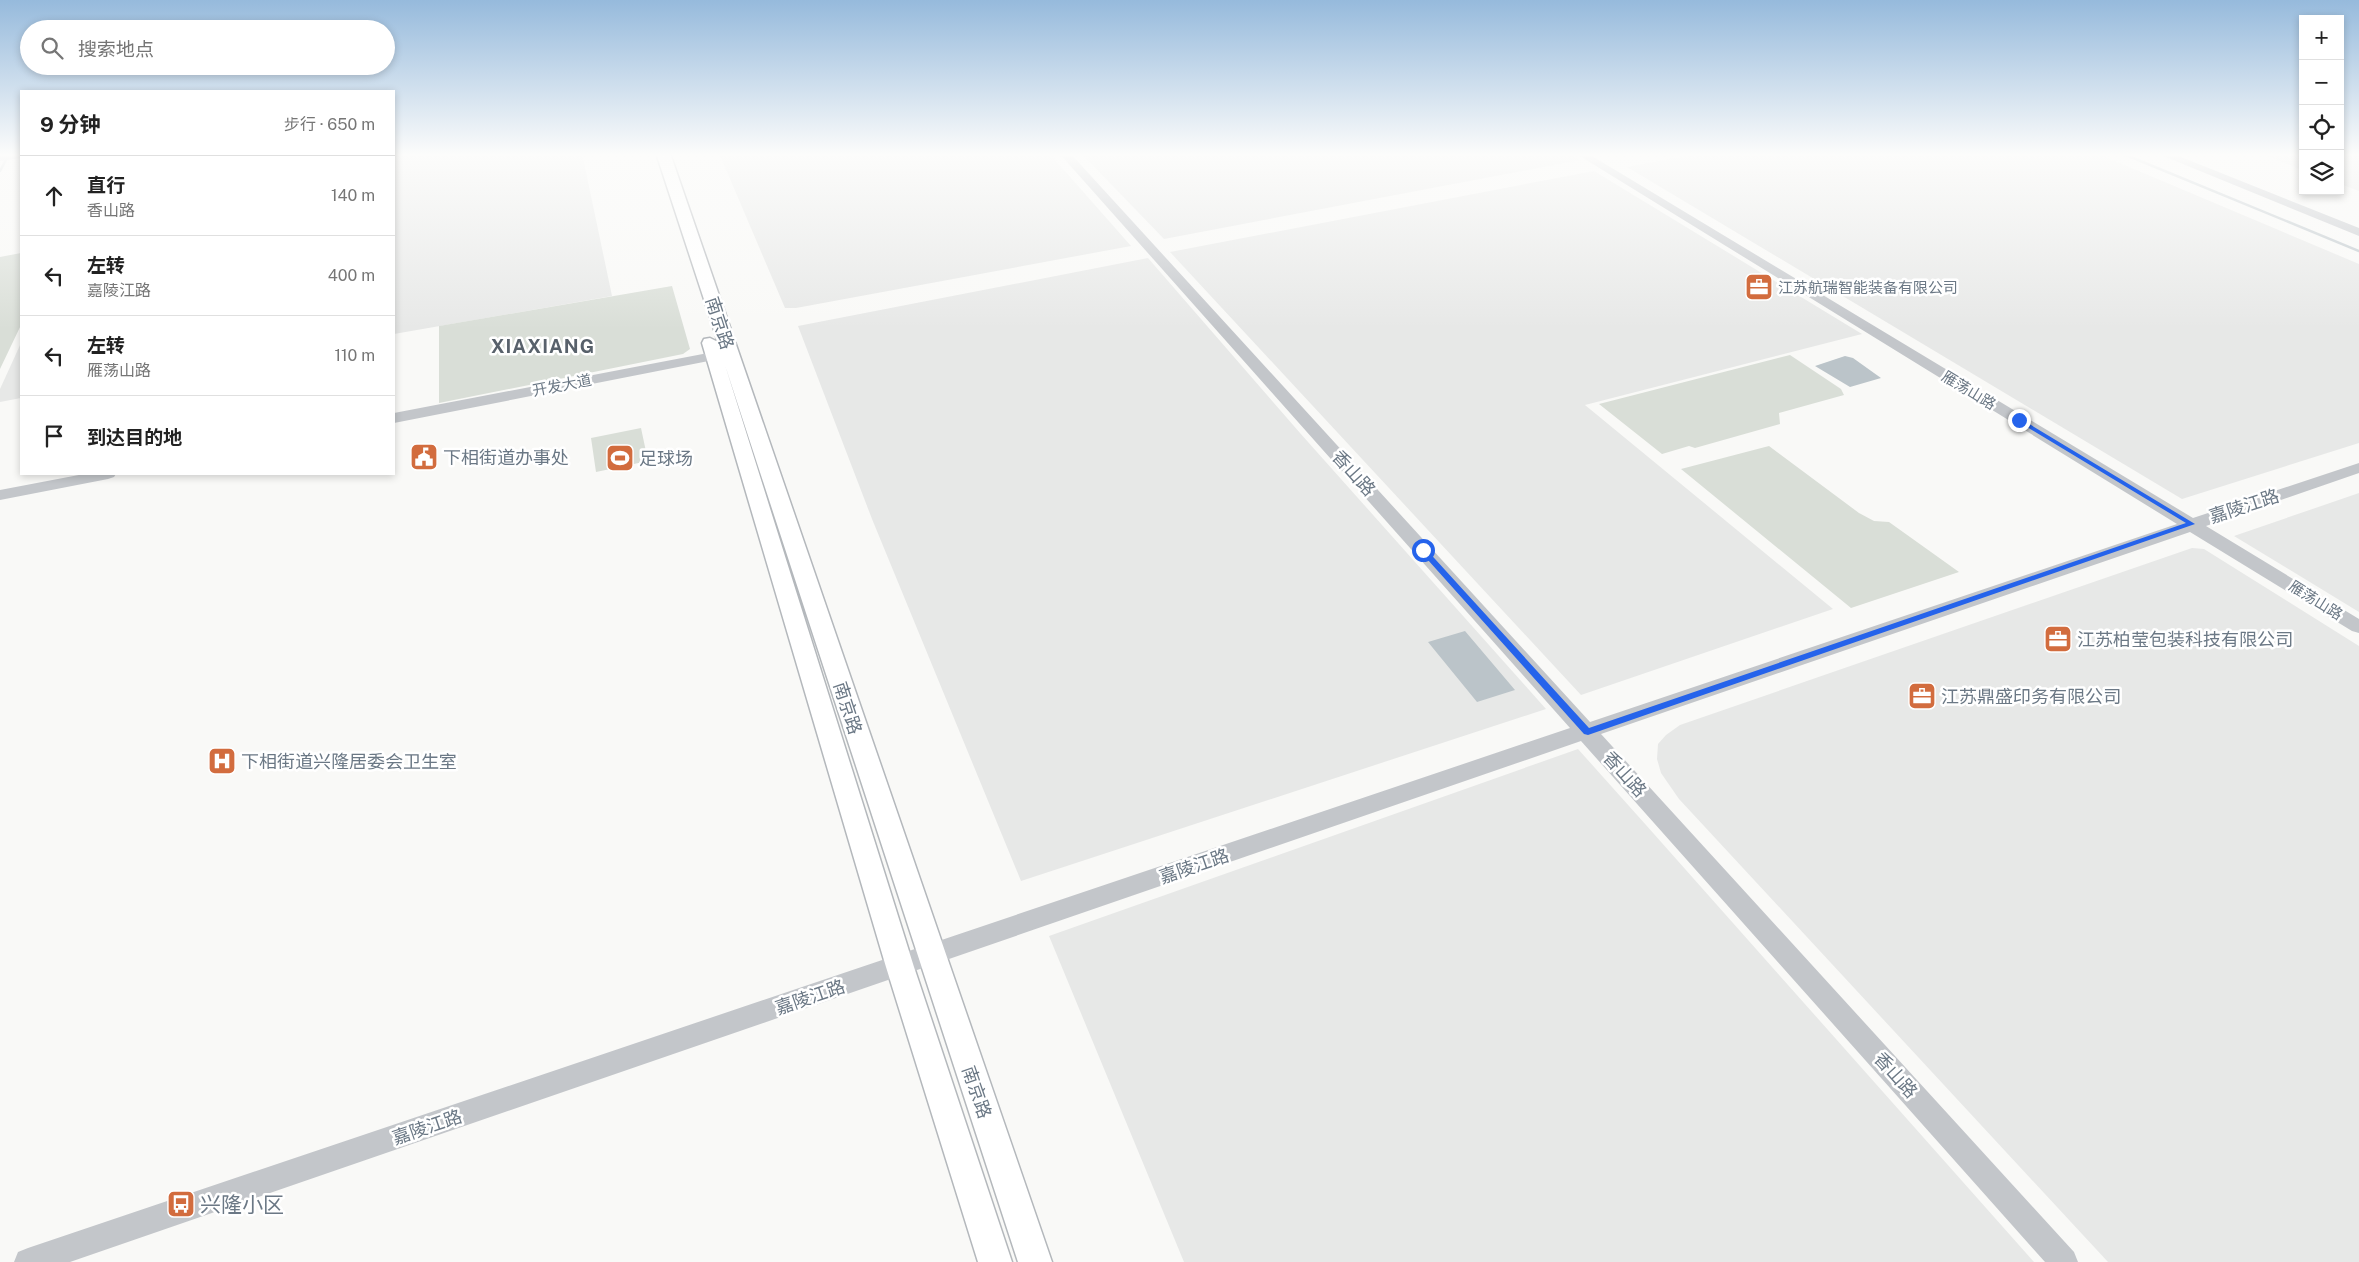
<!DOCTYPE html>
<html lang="zh">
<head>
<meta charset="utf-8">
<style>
	:root { --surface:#fff; --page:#f6f6f6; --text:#222; --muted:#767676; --line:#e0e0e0 }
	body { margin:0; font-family:"Public Sans","Noto Sans SC",sans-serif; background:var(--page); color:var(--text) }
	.controls { position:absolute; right:15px; top:15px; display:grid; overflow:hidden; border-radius:0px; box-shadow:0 2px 8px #0003 }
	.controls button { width:45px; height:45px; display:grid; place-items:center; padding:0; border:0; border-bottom:1px solid var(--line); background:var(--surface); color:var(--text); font:25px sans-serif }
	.stop { position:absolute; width:15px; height:15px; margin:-11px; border:4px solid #2563eb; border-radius:50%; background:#fff }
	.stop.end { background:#2563eb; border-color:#fff; box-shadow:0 1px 5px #0008 }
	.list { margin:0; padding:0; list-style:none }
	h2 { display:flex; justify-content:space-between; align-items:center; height:65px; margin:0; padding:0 20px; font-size:21px }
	h2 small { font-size:16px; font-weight:400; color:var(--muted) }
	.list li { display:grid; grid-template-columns:32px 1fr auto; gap:15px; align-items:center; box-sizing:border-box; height:80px; padding:0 20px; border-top:1px solid var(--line) }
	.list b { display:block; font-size:19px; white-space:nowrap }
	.list p { margin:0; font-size:16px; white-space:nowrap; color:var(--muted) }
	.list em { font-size:16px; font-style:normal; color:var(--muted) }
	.icon { flex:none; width:28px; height:28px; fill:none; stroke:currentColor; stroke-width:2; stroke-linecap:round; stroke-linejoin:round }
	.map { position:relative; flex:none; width:2359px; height:1262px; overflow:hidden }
	.search { position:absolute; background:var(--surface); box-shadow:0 2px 8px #0003; left:20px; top:20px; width:375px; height:55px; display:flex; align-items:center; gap:12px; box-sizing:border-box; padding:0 18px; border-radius:28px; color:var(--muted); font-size:19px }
	.panel { position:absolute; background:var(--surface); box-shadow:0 2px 8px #0003; left:20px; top:90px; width:375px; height:385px; border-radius:0px }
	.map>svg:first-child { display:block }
	.built { fill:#e7e8e7 }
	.green { fill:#d9ded7 }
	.water { fill:#bbc4c9 }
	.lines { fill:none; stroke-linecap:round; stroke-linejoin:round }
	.stream { stroke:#bbc4c9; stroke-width:2.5 }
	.major-casing { stroke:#b4b8bc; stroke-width:3 }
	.minor { fill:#c3c6ca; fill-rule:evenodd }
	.major { fill:#fff; fill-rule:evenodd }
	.route { fill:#2563eb }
	.labels { text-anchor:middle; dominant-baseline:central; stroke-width:5; stroke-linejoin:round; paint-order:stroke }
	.far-poi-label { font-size:15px; fill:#6b7885; stroke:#fff; text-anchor:start }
	.far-street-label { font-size:15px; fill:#6b7885; stroke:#fff }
	.street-label { font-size:18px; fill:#6b7885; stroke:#fff }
	.poi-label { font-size:18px; fill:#6b7885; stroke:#fff; text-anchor:start }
	.far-district-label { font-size:19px; font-weight:bold; letter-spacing:1px; fill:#58616b; stroke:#fff }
	.near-poi-label { font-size:21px; fill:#6b7885; stroke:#fff; text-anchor:start }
</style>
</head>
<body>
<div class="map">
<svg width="2359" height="1262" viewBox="0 0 2359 1262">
	<rect width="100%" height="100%" fill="#f9f9f7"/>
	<path class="built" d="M394,153H582L612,296L394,334Z
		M719,153H1049L1131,246L796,308H785Z
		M1081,153H1568L1580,160L1164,239Z
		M1700,153H2096L2359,264V443L2182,499L1627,167Z
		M2259,153H2303V170Z
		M2340,153H2359V191L2340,184Z
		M1594,171L1862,334L1585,405L1833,609L1581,695L1170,252Z
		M1148,258L1300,433L1546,709L1021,881L872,519L798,326Z
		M21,343V398L0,402V389Z
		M2359,493V612L2234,536Z
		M2192,548L2204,549L2212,554L2359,646V1262H2108L1679,799L1661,773L1657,759L1658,744L1666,735L1680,725Z
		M1578,749L1646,825L2034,1262H1184L1049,936Z"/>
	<path class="green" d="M21,253V325L0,369V257Z
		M672,286L690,349L683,354L439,403V326Z
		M1790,355L1841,389L1844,395L1779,413L1780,424L1695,448L1689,446L1662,454L1599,404Z
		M641,428L648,461L596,472L591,438Z
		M1769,446L1859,513L1874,521L1889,522L1959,572L1851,608L1681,469Z"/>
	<path class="water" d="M1845,356L1853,358L1881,378L1850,387L1815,366Z
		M1465,631L1515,690L1477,702L1428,642Z"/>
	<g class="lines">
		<path class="stream" d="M2121,153L2359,251
			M0,171L6,160"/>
		<defs>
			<path id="major" d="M656,153H670L1052,1262H1018L725,365L914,967L1012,1262H978L886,967L702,343L704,339L710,338L718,342Z"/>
		</defs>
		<use href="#major" class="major-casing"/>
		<path class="minor" d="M21,153V158L0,161V155Z
			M1059,153H1070L1590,722L2177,524L1575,153H1587L2193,518L2359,463V473L2206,526L2359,619V633L2352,631L2190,532L1601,734L2074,1252L2078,1262H2045L1581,741L70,1262H14L18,1252L28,1248L1570,728Z
			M2156,153H2171L2359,228V236Z
			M729,349L734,350L736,353L734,356L394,423V413Z
			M84,474H116L114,477L108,479L0,500V490Z"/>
		<use href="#major" class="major"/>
	</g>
	<linearGradient id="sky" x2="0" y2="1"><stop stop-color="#96badc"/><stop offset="0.47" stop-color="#fcfcfb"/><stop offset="1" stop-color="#fcfcfb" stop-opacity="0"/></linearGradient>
	<rect width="2359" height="329" fill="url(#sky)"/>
	<path class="route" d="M2017,419H2021L2195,524L1588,735L1584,734L1419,550L1425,548L1589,728L2186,523L2017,421Z"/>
	<defs>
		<symbol id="office-square" viewBox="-11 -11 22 22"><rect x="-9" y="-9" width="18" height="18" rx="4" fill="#d26c3e" stroke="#fff"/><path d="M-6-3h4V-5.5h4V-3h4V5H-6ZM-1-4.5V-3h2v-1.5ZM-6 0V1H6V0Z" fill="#fff"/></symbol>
		<symbol id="civic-square" viewBox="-11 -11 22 22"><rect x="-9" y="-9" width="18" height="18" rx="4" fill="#d26c3e" stroke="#fff"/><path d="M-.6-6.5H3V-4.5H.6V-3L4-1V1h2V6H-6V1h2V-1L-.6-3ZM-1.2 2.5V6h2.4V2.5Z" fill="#fff"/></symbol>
		<symbol id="stadium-square" viewBox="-11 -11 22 22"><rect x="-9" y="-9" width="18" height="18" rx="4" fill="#d26c3e" stroke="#fff"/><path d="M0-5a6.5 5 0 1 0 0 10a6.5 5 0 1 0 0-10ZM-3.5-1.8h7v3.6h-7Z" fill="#fff"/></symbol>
		<symbol id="hospital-square" viewBox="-11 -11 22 22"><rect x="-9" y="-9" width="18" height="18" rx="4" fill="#d26c3e" stroke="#fff"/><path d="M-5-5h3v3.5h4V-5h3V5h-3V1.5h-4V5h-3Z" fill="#fff"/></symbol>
		<symbol id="bus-square" viewBox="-11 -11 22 22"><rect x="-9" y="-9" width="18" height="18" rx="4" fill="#d26c3e" stroke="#fff"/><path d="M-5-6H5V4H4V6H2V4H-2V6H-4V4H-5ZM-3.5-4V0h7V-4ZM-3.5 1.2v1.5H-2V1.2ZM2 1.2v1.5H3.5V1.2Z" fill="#fff"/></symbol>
	</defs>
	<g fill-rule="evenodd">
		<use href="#office-square" x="1743" y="271" width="32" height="32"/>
		<use href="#civic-square" x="408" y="441" width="32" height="32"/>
		<use href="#stadium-square" x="604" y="442" width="32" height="32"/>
		<use href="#office-square" x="2042" y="623" width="32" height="32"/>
		<use href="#office-square" x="1906" y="680" width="32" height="32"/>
		<use href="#hospital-square" x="206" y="745" width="32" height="32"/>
		<use href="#bus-square" x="165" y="1188" width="32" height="32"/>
	</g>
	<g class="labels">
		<g class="far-poi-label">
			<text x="1778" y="287">江苏航瑞智能装备有限公司</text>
		</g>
		<g class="far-street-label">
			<text transform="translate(562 385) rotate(-11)">开发大道</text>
			<text transform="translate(1969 390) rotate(31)">雁荡山路</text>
			<text transform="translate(2316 600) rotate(32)">雁荡山路</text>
		</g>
		<g class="street-label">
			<text transform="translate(720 323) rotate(72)">南京路</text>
			<text transform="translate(1354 473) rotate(48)">香山路</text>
			<text transform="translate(2244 506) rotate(-18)">嘉陵江路</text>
			<text transform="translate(848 708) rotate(72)">南京路</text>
			<text transform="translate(1625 774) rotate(48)">香山路</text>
			<text transform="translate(1194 866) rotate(-19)">嘉陵江路</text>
			<text transform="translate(810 997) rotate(-19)">嘉陵江路</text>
			<text transform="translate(1896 1075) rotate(48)">香山路</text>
			<text transform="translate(977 1092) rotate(71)">南京路</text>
			<text transform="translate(427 1127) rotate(-19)">嘉陵江路</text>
		</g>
		<g class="poi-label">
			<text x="443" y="457">下相街道办事处</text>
			<text x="639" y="458">足球场</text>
			<text x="2077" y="639">江苏柏莹包装科技有限公司</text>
			<text x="1941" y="696">江苏鼎盛印务有限公司</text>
			<text x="241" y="761">下相街道兴隆居委会卫生室</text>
		</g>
		<g class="far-district-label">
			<text x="543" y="346">XIAXIANG</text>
		</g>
		<g class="near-poi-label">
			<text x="200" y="1204">兴隆小区</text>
		</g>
	</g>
</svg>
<div class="controls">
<button>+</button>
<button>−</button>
<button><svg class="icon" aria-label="locate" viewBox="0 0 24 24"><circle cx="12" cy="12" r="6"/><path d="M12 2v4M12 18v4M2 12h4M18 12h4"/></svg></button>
<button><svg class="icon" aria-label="layers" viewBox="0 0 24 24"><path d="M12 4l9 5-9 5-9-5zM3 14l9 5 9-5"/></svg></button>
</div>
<div class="stop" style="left:1423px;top:550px"></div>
<div class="stop end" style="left:2019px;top:420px"></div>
<div class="search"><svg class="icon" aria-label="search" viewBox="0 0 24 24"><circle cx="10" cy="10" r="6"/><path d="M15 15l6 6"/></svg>搜索地点</div>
<section class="panel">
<h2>9 分钟<small>步行 · 650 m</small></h2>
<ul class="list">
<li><svg class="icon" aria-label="ahead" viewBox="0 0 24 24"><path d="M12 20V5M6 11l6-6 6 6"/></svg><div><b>直行</b><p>香山路</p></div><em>140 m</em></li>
<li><svg class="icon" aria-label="left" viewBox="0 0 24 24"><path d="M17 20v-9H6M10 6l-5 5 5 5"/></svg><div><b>左转</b><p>嘉陵江路</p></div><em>400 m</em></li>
<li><svg class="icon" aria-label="left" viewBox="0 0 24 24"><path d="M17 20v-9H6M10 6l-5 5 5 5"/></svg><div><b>左转</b><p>雁荡山路</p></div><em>110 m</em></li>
<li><svg class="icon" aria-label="arrive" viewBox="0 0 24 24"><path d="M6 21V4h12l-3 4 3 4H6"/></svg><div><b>到达目的地</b></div></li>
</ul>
</section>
</div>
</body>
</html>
